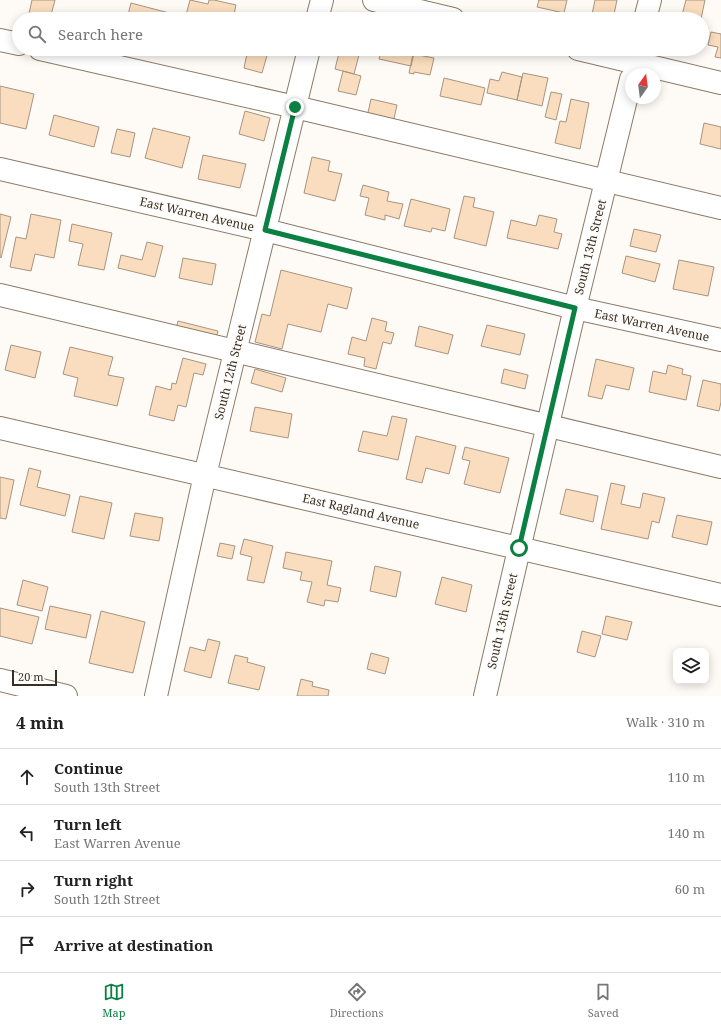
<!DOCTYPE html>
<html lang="en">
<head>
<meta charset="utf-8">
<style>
	:root { --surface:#fff; --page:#f6f6f6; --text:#222; --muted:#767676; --line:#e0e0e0; --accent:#0b8043 }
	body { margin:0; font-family:"Noto Serif",serif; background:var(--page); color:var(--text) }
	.controls { position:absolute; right:12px; bottom:12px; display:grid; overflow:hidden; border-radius:8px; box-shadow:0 2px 10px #0003 }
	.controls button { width:36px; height:36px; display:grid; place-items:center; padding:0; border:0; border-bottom:1px solid var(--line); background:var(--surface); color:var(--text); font:20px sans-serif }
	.compass { position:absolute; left:625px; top:68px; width:36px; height:36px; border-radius:50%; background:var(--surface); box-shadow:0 2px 10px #0003; rotate:14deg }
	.scale { position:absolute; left:12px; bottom:10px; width:45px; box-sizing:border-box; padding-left:4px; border:2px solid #373028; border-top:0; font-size:11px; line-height:14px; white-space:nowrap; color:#373028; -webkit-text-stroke:3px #fefaf6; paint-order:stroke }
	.stop { position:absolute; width:12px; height:12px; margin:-9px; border:3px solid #0b8043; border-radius:50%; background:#fff }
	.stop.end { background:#0b8043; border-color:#fff; box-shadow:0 1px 4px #0008 }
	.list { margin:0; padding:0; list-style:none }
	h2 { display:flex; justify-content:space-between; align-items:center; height:52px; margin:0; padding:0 16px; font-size:17px }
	h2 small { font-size:13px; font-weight:400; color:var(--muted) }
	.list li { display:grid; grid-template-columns:26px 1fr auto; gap:12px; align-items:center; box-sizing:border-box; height:56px; padding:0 16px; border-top:1px solid var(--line) }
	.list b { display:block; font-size:15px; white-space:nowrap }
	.list p { margin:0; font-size:13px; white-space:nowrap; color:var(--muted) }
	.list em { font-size:13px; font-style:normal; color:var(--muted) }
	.icon { flex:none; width:22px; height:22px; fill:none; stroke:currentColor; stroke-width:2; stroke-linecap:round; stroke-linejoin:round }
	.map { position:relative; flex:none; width:721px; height:696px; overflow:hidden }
	.search { position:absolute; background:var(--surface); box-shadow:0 2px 10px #0003; left:12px; right:12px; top:12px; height:44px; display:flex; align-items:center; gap:10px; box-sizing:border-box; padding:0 14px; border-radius:22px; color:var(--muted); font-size:15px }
	.sheet { height:276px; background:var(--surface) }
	nav { display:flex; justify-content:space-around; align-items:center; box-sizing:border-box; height:56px; border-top:1px solid var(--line); background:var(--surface); font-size:11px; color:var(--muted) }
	nav a { display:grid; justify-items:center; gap:2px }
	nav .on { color:var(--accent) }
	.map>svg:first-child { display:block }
	.building { fill:#faddbe; stroke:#a79581 }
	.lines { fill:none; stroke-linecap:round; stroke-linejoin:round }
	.minor-casing { stroke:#8c7b68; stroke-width:24 }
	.minor { stroke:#fff; stroke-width:22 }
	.route { stroke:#0b8043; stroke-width:5 }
	.labels { text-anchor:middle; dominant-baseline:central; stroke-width:3; stroke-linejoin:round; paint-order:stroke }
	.street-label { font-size:12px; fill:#373028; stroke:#fefaf6 }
</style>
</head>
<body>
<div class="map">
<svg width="721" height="696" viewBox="0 0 721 696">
	<rect width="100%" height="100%" fill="#fefaf6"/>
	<path class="building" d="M32,0H55L50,19H33L28,18Z
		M190,0L208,4L209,0H214L236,5L233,19H203L186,15Z
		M538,0H567L564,13L537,7L539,0Z
		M595,0H617L613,19H591Z
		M686,0H705L701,19H681Z
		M131,3L173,14L172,19H127Z
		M711,32L721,34V58L715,57L718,47L708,45Z
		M248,49H276L274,54L268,52L262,73L244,68Z
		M340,49H352L360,51L354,74L335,69Z
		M382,49H415L411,66L379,59Z
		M682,49H696V52Z
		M413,54L434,58L430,75L414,72V74L409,73Z
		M343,71L361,76L356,95L338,91Z
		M502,72L522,77L517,100L487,93L490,79L499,81Z
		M523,73L548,78L542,106L517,100Z
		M444,78L485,88L481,105L440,96Z
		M0,86L34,94L26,129L0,123Z
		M551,92L562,94L556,120L545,117Z
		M371,99L397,105L393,123L367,117Z
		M571,99L589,103L580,149L555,143L560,121L566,122Z
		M245,111L270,118L264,141L239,134Z
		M54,115L99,127L94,147L49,135Z
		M704,123L721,127V149L700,144Z
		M153,128L190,137L182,168L145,158Z
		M117,129L135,133L130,157L111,153Z
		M203,155L246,164L240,188L198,179Z
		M312,157L330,161L328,171L342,174L335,201L304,193Z
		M363,185L389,192L387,201L403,204L399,219L385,215V220L365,215L369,198L360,196Z
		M464,196L475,198L473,207L494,212L486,246L454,238Z
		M411,199L450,209L445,231L432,228L431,232L404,226Z
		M0,214L11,217L1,258L0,257Z
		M31,214L61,220L54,258L35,254L31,271L10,267L16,237L26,239Z
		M539,215L557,219L554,232L562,234L558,249L507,238L511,220L536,226Z
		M72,224L112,233L104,270L78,265L83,244L69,241Z
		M634,229L661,235L656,252L630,246Z
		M147,242L163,246L155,277L118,268L121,255L142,260Z
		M626,256L660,264L655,282L622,273Z
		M183,258L216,264L212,285L179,278Z
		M679,260L714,267L708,296L673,289Z
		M281,270L352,288L347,309L328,304L321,332L288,324L282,349L255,342L262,314L270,316Z
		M372,318L387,322L385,331L394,333L391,344L383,342L376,369L364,366L365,358L348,354L352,337L366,341Z
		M178,321L218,331L215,342L175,333Z
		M487,325L525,334L520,355L481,346Z
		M419,326L453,335L448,354L415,346Z
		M11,345L41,352L35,378L5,370Z
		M70,347L113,357L108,375L124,378L117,406L74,396L78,378L63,374Z
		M183,358L206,364L203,375L194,373L186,407L178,405L174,421L149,415L156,386L171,390L172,383L176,384Z
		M596,359L634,368L629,390L606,385L602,399L588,396Z
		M668,365L683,369L682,374L691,376L686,400L649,392L653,371L666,374Z
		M255,369L286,378L282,392L251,383Z
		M504,369L528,375L525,389L501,383Z
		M703,380L721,384V402L719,411L697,406Z
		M255,407L292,414L288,438L250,431Z
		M392,416L407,419L398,460L358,451L363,431L387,436Z
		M416,436L456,446L449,474L426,468L422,483L406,479Z
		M465,447L509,458L500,493L464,484L470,461L462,459Z
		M29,468L41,471L37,487L70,495L65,516L20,505Z
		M0,477L14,480L6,519L0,518Z
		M611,483L625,486L621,504L640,508L643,493L665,498L659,523L652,521L648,539L601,529Z
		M566,489L598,496L593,522L560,514Z
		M80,496L112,503L104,539L72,532Z
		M135,513L163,518L159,541L130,536Z
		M677,515L712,522L707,545L672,537Z
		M244,539L273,546L264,583L247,580L252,557L240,554Z
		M220,543L235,546L232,559L217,556Z
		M286,552L332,561L327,585L341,588L338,602L325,600L324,606L307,602L312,582L300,580L302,572L283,568Z
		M375,566L401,572L396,597L370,591Z
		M442,577L472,585L466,612L435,604Z
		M23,580L48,587L42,611L17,605Z
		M50,606L91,615L86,638L45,629Z
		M0,608L39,617L32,644L0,636Z
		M101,611L145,622L133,673L89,663Z
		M606,616L632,622L627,640L602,634Z
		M582,631L601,636L595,657L577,652Z
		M208,639L220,642L211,678L184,671L190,647L205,651Z
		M371,653L389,658L385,674L367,669Z
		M235,655L248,658L247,662L265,667L259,690L228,683Z
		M301,679L313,682L312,686L329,690L328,696H297Z"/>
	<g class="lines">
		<defs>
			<path id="minor" d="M374,0L453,19
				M317,19L322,0
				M645,19L650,0
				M0,40L19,44
				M40,49L295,107L721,208
				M578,49L721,83
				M0,169L265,230L575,308L721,340
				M0,295L721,467
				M0,428L721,595
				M0,680L66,696
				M156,696L205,475L309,49
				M485,696L575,308L631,79"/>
		</defs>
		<use href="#minor" class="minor-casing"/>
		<use href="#minor" class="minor"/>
	</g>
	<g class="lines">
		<path class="route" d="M295,107L265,230L575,308L519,548"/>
	</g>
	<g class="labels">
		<g class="street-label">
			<text transform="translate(197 214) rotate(13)">East Warren Avenue</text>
			<text transform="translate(590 247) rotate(-76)">South 13th Street</text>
			<text transform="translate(652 325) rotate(12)">East Warren Avenue</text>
			<text transform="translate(230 372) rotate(-76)">South 12th Street</text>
			<text transform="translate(361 511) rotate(13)">East Ragland Avenue</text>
			<text transform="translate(502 621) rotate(-77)">South 13th Street</text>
		</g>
	</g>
</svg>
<div class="controls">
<button><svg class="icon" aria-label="layers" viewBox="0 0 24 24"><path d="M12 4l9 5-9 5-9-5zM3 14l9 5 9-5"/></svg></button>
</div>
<svg class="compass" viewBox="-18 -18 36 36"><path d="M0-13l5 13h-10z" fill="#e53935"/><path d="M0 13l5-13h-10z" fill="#767676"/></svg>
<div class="scale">20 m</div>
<div class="stop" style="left:519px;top:548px"></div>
<div class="stop end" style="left:295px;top:107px"></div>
<div class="search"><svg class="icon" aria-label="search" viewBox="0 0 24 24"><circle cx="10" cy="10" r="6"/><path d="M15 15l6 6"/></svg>Search here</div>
</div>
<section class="sheet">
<h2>4 min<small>Walk · 310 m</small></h2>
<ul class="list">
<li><svg class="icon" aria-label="ahead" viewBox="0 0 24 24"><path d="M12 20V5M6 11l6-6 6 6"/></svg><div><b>Continue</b><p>South 13th Street</p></div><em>110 m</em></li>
<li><svg class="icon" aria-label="left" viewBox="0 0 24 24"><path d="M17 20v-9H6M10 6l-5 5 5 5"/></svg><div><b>Turn left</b><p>East Warren Avenue</p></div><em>140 m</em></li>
<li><svg class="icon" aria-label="right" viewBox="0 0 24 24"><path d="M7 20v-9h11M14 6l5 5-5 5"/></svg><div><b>Turn right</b><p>South 12th Street</p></div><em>60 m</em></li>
<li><svg class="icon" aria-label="arrive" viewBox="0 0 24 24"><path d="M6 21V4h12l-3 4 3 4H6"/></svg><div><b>Arrive at destination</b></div></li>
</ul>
</section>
<nav>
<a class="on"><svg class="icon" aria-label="map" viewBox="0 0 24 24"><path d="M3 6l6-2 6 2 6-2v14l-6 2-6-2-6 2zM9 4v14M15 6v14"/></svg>Map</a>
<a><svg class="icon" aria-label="directions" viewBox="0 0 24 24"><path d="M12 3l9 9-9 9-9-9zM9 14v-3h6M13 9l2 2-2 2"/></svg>Directions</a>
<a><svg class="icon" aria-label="saved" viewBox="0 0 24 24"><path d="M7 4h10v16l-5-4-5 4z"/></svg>Saved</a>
</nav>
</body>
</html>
